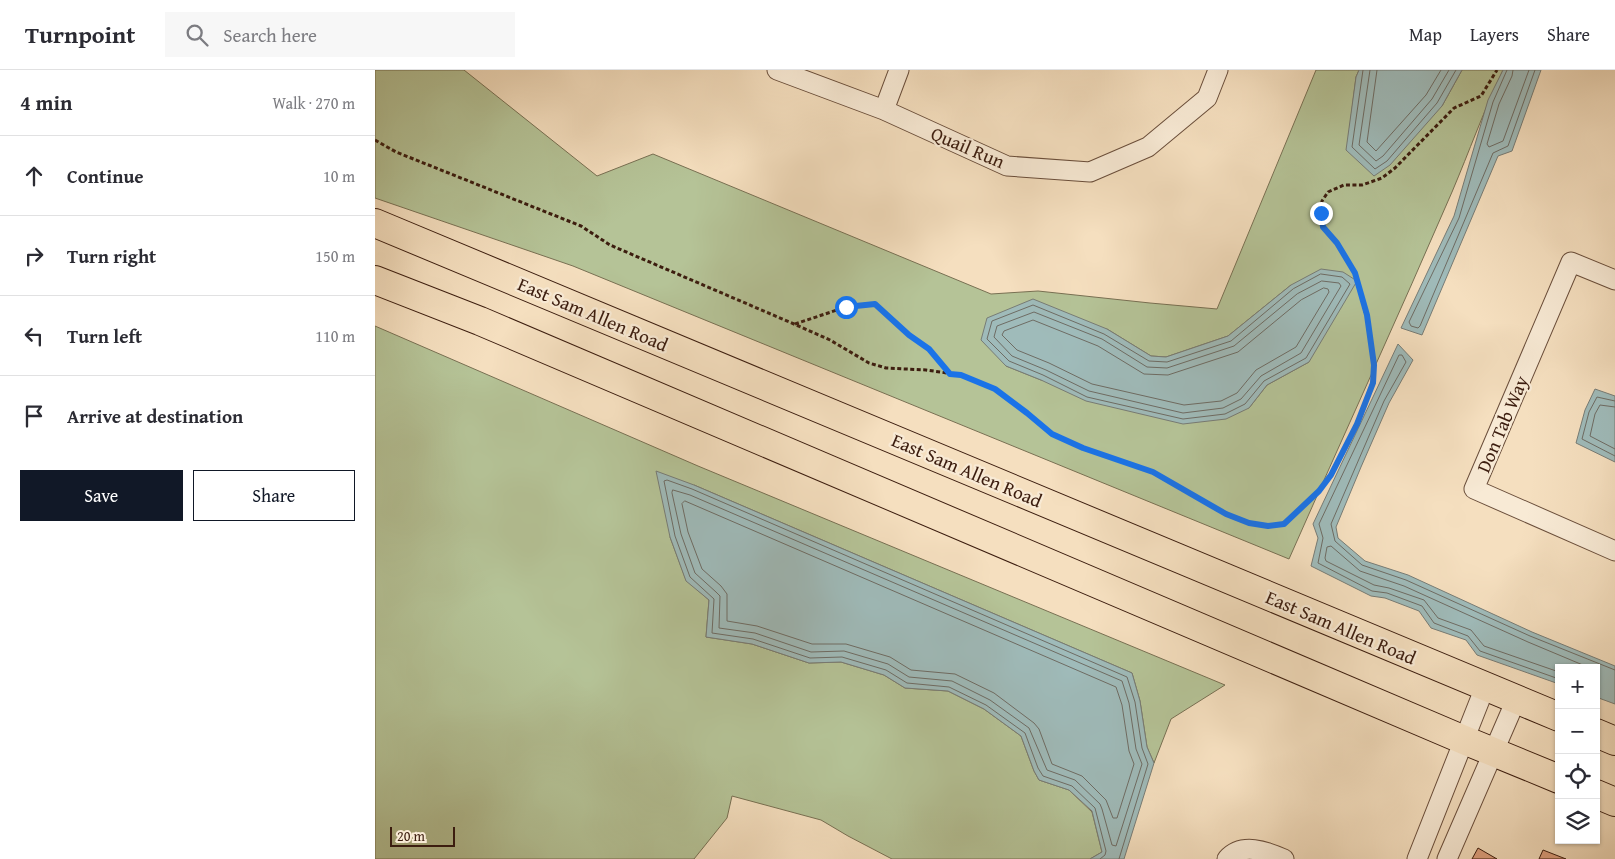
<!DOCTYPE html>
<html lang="en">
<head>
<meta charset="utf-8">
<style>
	:root { --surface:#fff; --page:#f7f7f7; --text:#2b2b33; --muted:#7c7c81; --line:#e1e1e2; --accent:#111827 }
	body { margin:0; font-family:"Gentium Book Plus",serif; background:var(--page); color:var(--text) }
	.controls { position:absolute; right:15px; bottom:15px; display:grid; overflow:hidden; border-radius:0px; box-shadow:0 1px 4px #0004 }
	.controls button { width:45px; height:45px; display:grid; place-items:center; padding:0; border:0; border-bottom:1px solid var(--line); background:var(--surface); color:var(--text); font:25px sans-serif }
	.scale { position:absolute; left:15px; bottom:12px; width:65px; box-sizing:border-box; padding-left:5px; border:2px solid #3c1d0f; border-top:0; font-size:14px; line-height:18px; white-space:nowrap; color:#3c1d0f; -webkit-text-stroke:4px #f8ead5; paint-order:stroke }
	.stop { position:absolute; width:15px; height:15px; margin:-11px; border:4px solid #1a73e8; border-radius:50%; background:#fff }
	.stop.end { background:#1a73e8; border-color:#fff; box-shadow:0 1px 5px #0008 }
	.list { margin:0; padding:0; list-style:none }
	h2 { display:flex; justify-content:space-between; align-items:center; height:65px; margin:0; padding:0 20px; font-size:21px }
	h2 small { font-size:16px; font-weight:400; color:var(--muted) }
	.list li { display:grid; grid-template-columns:32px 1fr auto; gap:15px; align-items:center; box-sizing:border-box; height:80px; padding:0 20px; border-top:1px solid var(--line) }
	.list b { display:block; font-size:19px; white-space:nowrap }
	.list em { font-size:16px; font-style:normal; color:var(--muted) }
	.actions { display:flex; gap:10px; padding:15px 20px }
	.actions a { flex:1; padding:11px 0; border:1px solid var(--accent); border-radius:0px; text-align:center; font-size:18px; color:var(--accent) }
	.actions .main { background:var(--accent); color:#fff }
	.icon { flex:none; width:28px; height:28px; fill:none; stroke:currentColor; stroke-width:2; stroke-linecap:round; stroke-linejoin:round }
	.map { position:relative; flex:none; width:1240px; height:789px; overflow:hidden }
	header { display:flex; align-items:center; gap:30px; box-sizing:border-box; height:70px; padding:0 25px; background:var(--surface); border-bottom:1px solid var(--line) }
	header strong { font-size:24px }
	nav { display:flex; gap:28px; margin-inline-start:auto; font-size:18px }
	.search { width:350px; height:45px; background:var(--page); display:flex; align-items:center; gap:12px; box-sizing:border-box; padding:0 18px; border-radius:0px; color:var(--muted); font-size:19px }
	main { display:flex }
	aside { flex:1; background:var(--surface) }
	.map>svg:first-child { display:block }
	.green { fill:#b5c397; stroke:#787053; fill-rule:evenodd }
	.water { fill:#9fbbba; stroke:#777c76 }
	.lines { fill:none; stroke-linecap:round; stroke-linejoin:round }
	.shore { stroke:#6e6c64; stroke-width:1 }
	.building { fill:#dea07e; stroke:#3c1d0f }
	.street-casing { stroke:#6a4e3b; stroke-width:21 }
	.primary-casing { stroke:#3c1d0f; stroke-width:30 }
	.path { stroke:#3c1d0f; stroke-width:3; stroke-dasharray:4 2.5; stroke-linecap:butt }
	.street { stroke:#f8ead5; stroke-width:19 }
	.primary { stroke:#f5dfbf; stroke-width:28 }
	.route { stroke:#1a73e8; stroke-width:6 }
	.labels { text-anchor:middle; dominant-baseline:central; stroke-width:4.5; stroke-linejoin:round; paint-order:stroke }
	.street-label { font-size:19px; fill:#3c1d0f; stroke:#f8ead5 }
</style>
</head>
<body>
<header>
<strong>Turnpoint</strong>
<div class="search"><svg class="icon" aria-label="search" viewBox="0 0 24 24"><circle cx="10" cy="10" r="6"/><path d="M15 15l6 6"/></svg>Search here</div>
<nav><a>Map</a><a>Layers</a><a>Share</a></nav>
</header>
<main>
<aside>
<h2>4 min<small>Walk · 270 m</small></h2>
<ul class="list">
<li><svg class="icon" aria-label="ahead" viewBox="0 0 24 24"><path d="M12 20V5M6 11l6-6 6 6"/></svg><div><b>Continue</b></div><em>10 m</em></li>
<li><svg class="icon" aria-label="right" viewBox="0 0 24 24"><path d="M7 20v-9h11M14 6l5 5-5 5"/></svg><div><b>Turn right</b></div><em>150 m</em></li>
<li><svg class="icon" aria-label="left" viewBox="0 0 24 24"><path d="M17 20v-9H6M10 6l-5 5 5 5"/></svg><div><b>Turn left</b></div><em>110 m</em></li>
<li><svg class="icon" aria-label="arrive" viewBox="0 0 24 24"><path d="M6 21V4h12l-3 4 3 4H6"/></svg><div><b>Arrive at destination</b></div></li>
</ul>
<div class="actions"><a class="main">Save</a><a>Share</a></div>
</aside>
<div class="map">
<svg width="1240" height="789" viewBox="0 0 1240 789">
	<rect width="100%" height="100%" fill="#f5dfbf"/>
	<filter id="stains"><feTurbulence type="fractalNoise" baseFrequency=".004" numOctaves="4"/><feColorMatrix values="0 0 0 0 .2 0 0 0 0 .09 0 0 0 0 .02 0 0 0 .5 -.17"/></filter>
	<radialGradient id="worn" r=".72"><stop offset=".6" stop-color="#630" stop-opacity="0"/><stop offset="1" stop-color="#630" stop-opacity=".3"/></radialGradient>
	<path class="green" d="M0,0H89L222,106L278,84L616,224L663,221L775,233L842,239L941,0H984L981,7L972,80L1067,36L1087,0H1128C1109,40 1094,82 1077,122C1024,245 968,366 914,489L198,196L0,128ZM916,215L934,292L892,315L874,338L666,310L631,296L732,259L776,286L791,287L853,266Z
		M0,256L323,396L850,615L796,649L779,693L772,677L765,631L757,603L319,415L295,467L311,510L334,530L331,567L377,574L434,593L466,592L509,605L530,618L573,621L609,639L646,666L659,701L664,710L694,720L717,742L727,782L715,789H517L473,766L446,750L357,726L352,748L319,789H0Z"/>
	<path class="water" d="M984,0H1087L1067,36L1015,95L999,106L971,80L981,7Z
		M1128,0H1166L1137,81L1123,86L1047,265L1026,258L1079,146L1113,30Z
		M946,199L968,202L982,211L934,292L892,315L874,338L851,349L808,354L711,331L666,310L631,296L606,270L612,248L658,229L732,259L776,286L791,287L853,266L916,215Z
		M1023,274L1038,290L1014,333L986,397L961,457L963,468L990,491L1033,505L1157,562L1240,596V634L1221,627V598H1184V614L1102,585L1091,570L1056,558L1044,541L1010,528L996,526L936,496L943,468L938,454Z
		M1220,319L1240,326V392L1201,373L1210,340Z
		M281,401L319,415L757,603L765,631L772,677L779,693L749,789H715L727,782L717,741L694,720L664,710L659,701L646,666L609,639L573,621L530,618L509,605L466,592L434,593L377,574L331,567L334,530L311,511L295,467Z"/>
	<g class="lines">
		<path class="shore" d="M988,0L977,77L1000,99L1012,91L1062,33L1081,0
			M995,0L984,75L1001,91L1008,86L1057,29L1074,0
			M1002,0L992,72L1001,81L1051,25L1066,0
			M1132,0L1118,32L1084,148L1034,252L1036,256L1043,258L1045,256L1118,83L1133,76L1160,0
			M1138,0L1137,6L1124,34L1112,74L1114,77L1128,71L1154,0
			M946,204L967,207L975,214L931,288L889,311L870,334L850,344L808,349L712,327L668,305L634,291L612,269L617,251L658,235L729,264L774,291L792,292L856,271L918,219Z
			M947,211L964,213L966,216L926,283L886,306L866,329L848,338L808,343L714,321L671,300L637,286L619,267L622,256L659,242L727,269L772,297L792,298L859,276L922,224Z
			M949,218L953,219L954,222L921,277L881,300L862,323L846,331L809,335L717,314L674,293L642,280L627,265L629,261L658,250L723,276L769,304L793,305L863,282L926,230Z
			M1240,331L1222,327L1214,342L1207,369L1240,386
			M1240,337L1225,335L1220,344L1215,366L1240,379
			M298,420L315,425L747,611L754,633L761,679L767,694L741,776L737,775L727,739L725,734L700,710L672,700L654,658L615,630L577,611L534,607L513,594L469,581L436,582L380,563L344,558L345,526L341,522L320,503L306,464L297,423Z
			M310,431L741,617L747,635L754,681L759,694L742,748H738L731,730L707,706L677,694L664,659L659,653L619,623L580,604L536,600L515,587L471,574H437L382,556L352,551V524L346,516L327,499L313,462L307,434Z
			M1184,602L1109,576L1096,560L1063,548L1049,530L1014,518L999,515L951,491L950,488L952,477L956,476L985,501L1029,516L1153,572L1215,598
			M1184,609L1105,581L1093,566L1059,553L1047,536L1012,523L997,521L943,493L948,468L944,454L1024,285H1027L1031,292L1009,331L956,454L960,471L987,495L1031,510L1155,566L1240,600
			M725,789L730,785L731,781L720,738L697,716L668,706L663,698L650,663L611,635L574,617L532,613L511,600L467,587L435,588L378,569L337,563L339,529L315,507L300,466L289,411L292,410L317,419L752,607L760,632L767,678L773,694L744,789"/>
	</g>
	<path class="building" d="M1103,778L1122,789H1097Z
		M1168,780L1191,789H1164Z"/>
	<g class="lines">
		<defs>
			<path id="street" d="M402,0L509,40L632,96L715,102L773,77L832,28L843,0
				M509,40L524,0
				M1240,210L1196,192L1099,419L1240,481
				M852,789C867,772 891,781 909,789
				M1042,789L1110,617
				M1072,789L1141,630"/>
			<path id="primary" d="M0,153L1184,647
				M0,210L105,251L1089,670L1184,709
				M1221,663L1240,671
				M1221,724L1240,732"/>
		</defs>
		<use href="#street" class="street-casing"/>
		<use href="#primary" class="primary-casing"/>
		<path class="path" d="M0,70L21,82L206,156L235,175L419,254L455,270L494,293L511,298L551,300L586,305L620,319L652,343L677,364L709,378L778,402L851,444L874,453L893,456L909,453L944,421L955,405L982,354L997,313L999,295L991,245L980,203L962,173L948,157L946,143L947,131L953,122L969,115H987L1007,108L1020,98L1079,38L1106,26L1122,0
			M420,254L471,237L500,234L534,265L554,279L575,304"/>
		<use href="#street" class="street"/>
		<use href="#primary" class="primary"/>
	</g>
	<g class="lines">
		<path class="route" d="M471,237L500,234L534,265L554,279L575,304L586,305L620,319L652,343L677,364L708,378L778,402L851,444L874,453L893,456L909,454L944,421L956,405L982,354L998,313L999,295L992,245L980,203L962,173L948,157L946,143"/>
	</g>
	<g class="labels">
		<g class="street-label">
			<text transform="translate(593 77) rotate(23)">Quail Run</text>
			<text transform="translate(218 244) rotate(23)">East Sam Allen Road</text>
			<text transform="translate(1127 354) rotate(-67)">Don Tab Way</text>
			<text transform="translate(592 400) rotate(23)">East Sam Allen Road</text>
			<text transform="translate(966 557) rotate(23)">East Sam Allen Road</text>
		</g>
	</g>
	<rect width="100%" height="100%" filter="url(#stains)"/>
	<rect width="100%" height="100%" fill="url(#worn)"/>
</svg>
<div class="controls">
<button>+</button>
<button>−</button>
<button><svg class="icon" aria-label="locate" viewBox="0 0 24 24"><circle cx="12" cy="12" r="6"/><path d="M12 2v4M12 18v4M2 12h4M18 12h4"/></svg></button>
<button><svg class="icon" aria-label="layers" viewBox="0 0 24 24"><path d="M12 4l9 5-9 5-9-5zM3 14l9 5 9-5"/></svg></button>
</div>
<div class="scale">20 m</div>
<div class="stop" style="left:471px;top:237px"></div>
<div class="stop end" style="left:946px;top:143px"></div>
</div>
</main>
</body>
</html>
